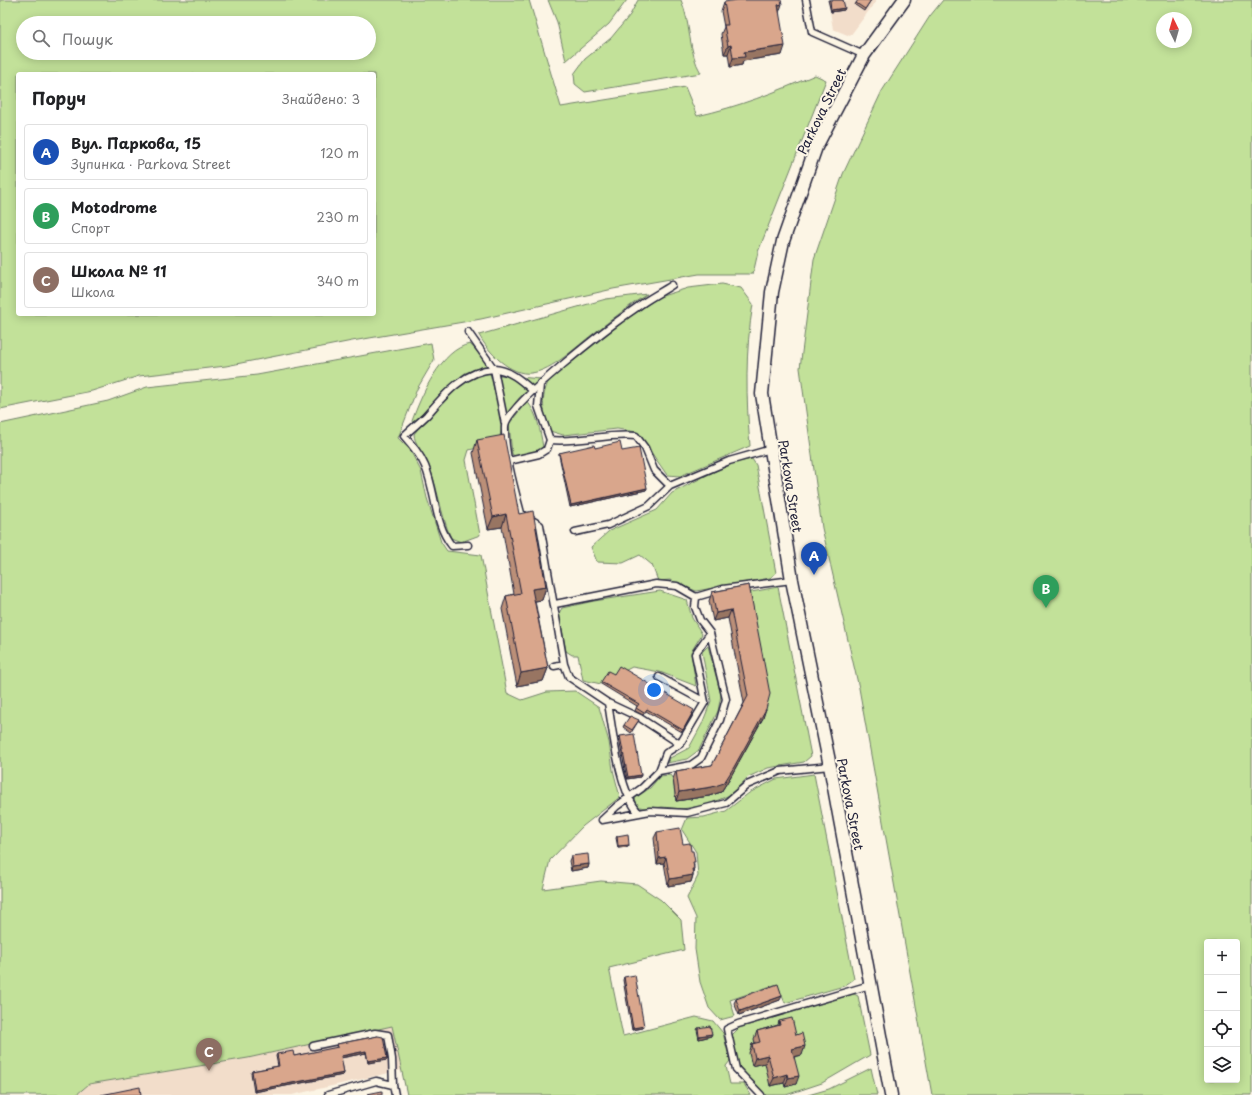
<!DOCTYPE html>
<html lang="uk">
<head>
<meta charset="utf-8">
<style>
	:root { --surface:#fff; --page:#f6f6f6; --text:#202124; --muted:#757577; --line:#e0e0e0; --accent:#d93025 }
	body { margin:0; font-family:"Playpen Sans",sans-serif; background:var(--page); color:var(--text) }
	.controls { position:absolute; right:12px; bottom:12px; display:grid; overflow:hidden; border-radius:4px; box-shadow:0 2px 10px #0003 }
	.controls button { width:36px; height:36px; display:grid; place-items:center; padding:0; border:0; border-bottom:1px solid var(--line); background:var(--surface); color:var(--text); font:20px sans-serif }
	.compass { position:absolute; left:1156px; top:12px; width:36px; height:36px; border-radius:50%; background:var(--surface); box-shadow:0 2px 10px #0003; rotate:355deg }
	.you { position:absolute; left:654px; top:690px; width:14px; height:14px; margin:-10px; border:3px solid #fff; border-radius:50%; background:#1a73e8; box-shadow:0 0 0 6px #1a73e833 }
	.badge { display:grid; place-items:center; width:26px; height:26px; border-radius:50%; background:var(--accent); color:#fff; font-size:13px; font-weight:700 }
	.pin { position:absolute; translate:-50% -33px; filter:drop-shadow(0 1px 2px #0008) }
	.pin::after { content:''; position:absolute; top:21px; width:14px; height:12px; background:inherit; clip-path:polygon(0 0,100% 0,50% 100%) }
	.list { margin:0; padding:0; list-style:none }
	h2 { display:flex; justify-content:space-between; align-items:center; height:52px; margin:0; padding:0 16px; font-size:17px }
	h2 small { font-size:13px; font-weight:400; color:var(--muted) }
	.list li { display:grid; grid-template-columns:26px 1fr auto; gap:12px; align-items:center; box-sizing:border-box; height:56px; margin:0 8px 8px; padding:0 8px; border:1px solid var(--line); border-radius:4px }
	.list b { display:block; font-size:15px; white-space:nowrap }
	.list p { margin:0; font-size:13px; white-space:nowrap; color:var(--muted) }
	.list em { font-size:13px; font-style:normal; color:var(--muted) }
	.icon { flex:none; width:22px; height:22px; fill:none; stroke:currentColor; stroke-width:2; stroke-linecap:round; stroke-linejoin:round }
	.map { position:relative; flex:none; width:1252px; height:1095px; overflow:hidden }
	.search { position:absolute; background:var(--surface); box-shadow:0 2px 10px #0003; left:16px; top:16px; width:360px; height:44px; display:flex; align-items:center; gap:10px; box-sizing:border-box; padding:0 14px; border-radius:22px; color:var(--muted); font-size:15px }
	.panel { position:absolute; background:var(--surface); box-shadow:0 2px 10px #0003; left:16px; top:72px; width:360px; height:244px; border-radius:4px }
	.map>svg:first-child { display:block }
	.built { fill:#f2ddca }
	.green { fill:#c2e199; stroke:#72826a; fill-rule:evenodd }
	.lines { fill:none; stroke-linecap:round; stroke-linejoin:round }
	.lane-casing { stroke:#22223b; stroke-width:9 }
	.street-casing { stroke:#22223b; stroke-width:15 }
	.lane { stroke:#fcf5e5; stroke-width:6 }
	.street { stroke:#fcf5e5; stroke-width:12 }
	.wall { fill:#bb8f78; stroke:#22223b }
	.shaded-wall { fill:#987462; stroke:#22223b }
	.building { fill:#d9a68c; stroke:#22223b }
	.labels { text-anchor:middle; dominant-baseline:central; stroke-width:4; stroke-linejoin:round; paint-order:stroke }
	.street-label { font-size:13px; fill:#22223b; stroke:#fcf5e5 }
</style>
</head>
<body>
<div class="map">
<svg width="1252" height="1095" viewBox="0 0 1252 1095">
	<rect width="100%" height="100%" fill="#fcf5e5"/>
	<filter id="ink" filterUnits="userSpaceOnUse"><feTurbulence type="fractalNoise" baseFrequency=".025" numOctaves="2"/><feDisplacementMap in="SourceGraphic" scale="8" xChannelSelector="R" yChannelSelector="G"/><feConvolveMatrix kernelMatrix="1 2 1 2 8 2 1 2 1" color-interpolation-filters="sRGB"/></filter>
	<g filter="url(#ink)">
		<path class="built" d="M828,0H877L850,36L833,29Z
			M392,1026L402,1070L292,1095H76L89,1084L248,1058Z"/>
		<path class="green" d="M0,0H529L561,107L685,87L697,116C738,107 776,92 815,75L826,80L758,252L753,274H699L613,289L481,319L352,341L226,366L139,376L92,391L0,409ZM23,23H369V53H23ZM18,74H374V314H18Z
			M548,0H627L609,24L566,61L557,22Z
			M638,0H681C691,23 688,52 701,73L585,92L575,84L574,74L585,59L611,38L630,15Z
			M943,0H1252V1095H932L859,688L822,528L800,368L814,259L843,174L882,91L930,16ZM1162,18H1186V42H1162ZM1207,942H1237V1080H1207Z
			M722,284L741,288L753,304C745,351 746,398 750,446L680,476L667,475L637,432L617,429L563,435L550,431C543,412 540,399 549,380L628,318L659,297L688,288Z
			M647,294C629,306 611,320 593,334C577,346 552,371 531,373C511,376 488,352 479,335L606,299Z
			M431,343L434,360L417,389L398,438L410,450L421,471L427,498L441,542L447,551L481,555L507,693L522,700L547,692L575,691L599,707L609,742L613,770L620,797L583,826L550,860L543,889L601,881L637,884L661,900L681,920L684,950L609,968L623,1036L696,1017L713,1021L723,1033L730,1061L726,1066L730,1084H744L751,1095H407L392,1026L248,1058L89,1084L76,1095H0V424L108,401L147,387L257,375Z
			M470,344L487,362V365L465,373L441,393L413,424L412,421C421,396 441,349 470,344Z
			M490,373L503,425L498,443L469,450L466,460L480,535L461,542L451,538C440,513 438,486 427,461C423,452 414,443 414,434C434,408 456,379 490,373Z
			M498,375L541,379L519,398L506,415Z
			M527,401C538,415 540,430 543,447L538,451L516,457L512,454L509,424Z
			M752,459L756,465L776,573L770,578L696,591L670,580L658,581L652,565L640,555L623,563L597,562L591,547L609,531L657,510L672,493L729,464Z
			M778,587L811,756L804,762L768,768L757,773L748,777L732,794L707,805L682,809L662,807L647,809L637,806L635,798L650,788L660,776L670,775L673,779L676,801L709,796L721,792L726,784L763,718L767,703L746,593Z
			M660,591L687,600L692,618L702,634L691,652L696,686L660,672L632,667L613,677L607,673L601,684L583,680L578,655H572L566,651L559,613L562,608L594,601Z
			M708,646L721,695L718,711L699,750L687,759L667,763L670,758L689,748L702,724L711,701L702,652Z
			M814,774L854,979L844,986L785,1003L777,984L730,1000L735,1016L720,1020L709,1008L700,982L695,949L696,918L687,898L698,876L696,852L682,830L687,818L704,817L726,811L749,793L776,779Z
			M854,994L858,996L870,1055L822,1083L786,1095H764L739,1066L732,1035L739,1028Z
			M871,1068L877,1095H808L829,1089Z"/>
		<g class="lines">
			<defs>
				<path id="lane" d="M806,0L812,32L864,55
					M468,332L494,369L505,424
					M540,385L538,406L550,440C578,443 607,433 636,436L645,448L654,470L670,486
					M509,461L539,454L547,449L550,440
					M575,532L608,525L649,506L670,486L729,461L771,449
					M468,545L452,546C434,524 436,492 425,466C420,454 412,445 404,436C411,429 420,422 427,415C444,395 465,370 494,369C509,369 523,382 533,391
					M555,604L656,584L677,586L696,597
					M564,664L569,677L608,703L640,718L680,744
					M554,666L564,664L540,525L521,513C514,487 504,452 505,426C507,404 614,323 636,308C647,299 660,293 672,285
					M659,677L705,702
					M608,703C613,732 619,792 639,813
					M659,771L666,753L680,744L705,702L695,654L710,633
					M602,820L617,806L642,788L659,771L691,765L701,758L720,720L726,699L710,633L700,620L695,607L696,597L723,589L792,580
					M602,820L650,811L687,813L726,803L747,785L780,771L830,766
					M313,1046L375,1033L388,1035L392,1059L393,1085
					M328,1095L376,1081L393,1085L395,1095
					M761,1095L736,1069L727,1029L738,1024L870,985"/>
				<path id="street" d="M891,1095L830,766L792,580L762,394L772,292L783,241L816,147L864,55L904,0"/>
			</defs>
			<use href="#lane" class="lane-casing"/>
			<use href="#street" class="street-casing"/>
			<use href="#lane" class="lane"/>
			<use href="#street" class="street"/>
		</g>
		<path class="wall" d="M828,0H843L844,10L831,12Z
			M871,0L864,11L855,5L856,3Z
			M724,2L779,12L782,55L743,61L742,65L730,67L728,54H724L721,34L724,27L721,11Z
			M477,440L519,514L546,587L542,600L535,601L548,668L543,681L517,686L502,609L506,596L514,594L502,527L488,529L473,453Z
			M595,448L622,451L647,488L646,490L570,507L559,455V453Z
			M749,585L763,718L731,776L721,792L709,796L676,801L673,779L676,771L712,765L744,703L728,618L713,621L709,601L712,592Z
			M614,674L693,713L682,732L646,711L643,715L635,711L637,706L601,684V682Z
			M639,720L631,733L623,727L624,725Z
			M620,736L641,775L640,777L627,779L619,739Z
			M657,832L683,844L694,865L693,875L691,882L668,886L664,863L657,864L654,838Z
			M617,836L629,845L628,847L618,848L616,838Z
			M571,856L589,864L588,868L571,871L569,861Z
			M624,977L643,1028L632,1030L623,980Z
			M736,999L780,1000L739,1015L734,1003Z
			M779,1021L802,1055L794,1057L796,1084L785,1087L784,1083L770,1086L765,1063L752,1066L749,1053L752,1044L755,1043L754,1039L757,1031L778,1025Z
			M698,1028L711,1036L699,1039L697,1030Z
			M378,1036L387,1058V1060L368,1063L366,1053L341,1058L344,1073L343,1075L254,1092L251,1073L252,1071L278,1066L276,1056L277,1054L294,1056L337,1048L336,1046L337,1044Z"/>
		<path class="shaded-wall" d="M782,4L779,13L778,5Z
			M845,8L844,10L831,12V10Z
			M731,45L728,54H724L728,46Z
			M785,46L782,55L743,61L742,65L730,67L733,58L744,52Z
			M647,488L646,490L570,507L571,505Z
			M506,514L502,527L488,529L493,517Z
			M546,587L542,600L528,602L532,589Z
			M731,610L728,618L713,621L716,613Z
			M548,668L543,681L517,686L521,673Z
			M766,709L763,718L731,776L721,792L709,796L676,801L679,792L712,787Z
			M641,775L640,777L627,779L628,777Z
			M629,845L628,847L618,848V846Z
			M666,857L664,863L657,864L659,858Z
			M589,864L588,868L571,871L572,866Z
			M693,875L691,882L668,886L670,879Z
			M782,996L780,1000L739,1015L740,1011Z
			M644,1026L643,1028L632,1030L633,1028Z
			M712,1034L711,1036L699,1039V1036Z
			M805,1046L802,1055L789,1058L792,1049Z
			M366,1051V1053L340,1058L341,1056Z
			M768,1055L765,1063L752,1066L755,1058Z
			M387,1058V1060L368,1063V1061Z
			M344,1073L343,1075L254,1092L255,1090Z
			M787,1074L784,1083L770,1086L774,1078Z
			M799,1076L796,1084L785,1087L788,1078Z"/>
		<path class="building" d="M738,0H781L782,4L778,5L785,46L744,52L745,57L733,58L731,45L728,46L724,25H728L724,2Z
			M830,0H843L845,8L831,10Z
			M858,0H871L865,9L856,3Z
			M504,435L519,514L533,511L546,587L532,589L548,668L521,673L506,596L521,593L506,514L493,517L477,440Z
			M620,442L622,451L639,448L647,488L571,505L559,453L594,445L595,448Z
			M749,585L770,694L766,709L734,767L724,783L712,787L679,792L676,771L712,765L748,696L731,610L716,613L712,592Z
			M619,666L694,710L683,730L647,709L644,713L636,708L639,704L601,682L608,671L614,674Z
			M630,716L639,720L632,730L624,725Z
			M634,734L641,775L628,777L620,736Z
			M680,828L683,844L690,843L691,851H693L695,862H693L694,869H692L693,875L670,879L666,857L659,858L657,832Z
			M628,834L629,845L618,846L617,836Z
			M588,854L589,864L572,866L571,856Z
			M635,975L644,1026L633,1028L624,977Z
			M778,984L782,996L740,1011L736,999Z
			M792,1018L796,1035L802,1033L805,1046L792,1049L799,1076L788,1078L787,1074L774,1078L768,1055L755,1058L752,1044L760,1042L757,1031L780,1025L779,1021Z
			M710,1026L712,1034L699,1036L698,1028Z
			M378,1036L383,1037L387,1058L368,1061L366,1051L341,1056L344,1073L255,1090L252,1071L279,1066L277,1054L293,1051L294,1056L338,1047L337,1044Z
			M140,1087L141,1095H101Z
			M382,1091V1095H368L367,1094Z"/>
	</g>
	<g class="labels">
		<g class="street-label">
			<text transform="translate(821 111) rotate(-64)">Parkova Street</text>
			<text transform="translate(791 486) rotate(81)">Parkova Street</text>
			<text transform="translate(851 804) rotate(79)">Parkova Street</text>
		</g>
	</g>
</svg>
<div class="controls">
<button>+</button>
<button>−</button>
<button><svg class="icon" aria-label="locate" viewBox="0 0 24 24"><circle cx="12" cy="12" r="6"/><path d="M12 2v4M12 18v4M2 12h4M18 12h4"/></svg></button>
<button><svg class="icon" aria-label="layers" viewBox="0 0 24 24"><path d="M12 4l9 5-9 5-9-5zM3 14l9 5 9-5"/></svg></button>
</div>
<svg class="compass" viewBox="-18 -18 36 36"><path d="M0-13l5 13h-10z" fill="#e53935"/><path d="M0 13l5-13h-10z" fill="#757577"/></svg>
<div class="you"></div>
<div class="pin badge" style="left:814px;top:575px;background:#1a4fb4">A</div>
<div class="pin badge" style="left:1046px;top:608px;background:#2e9e5b">B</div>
<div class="pin badge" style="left:209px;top:1071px;background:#8d6e63">C</div>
<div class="search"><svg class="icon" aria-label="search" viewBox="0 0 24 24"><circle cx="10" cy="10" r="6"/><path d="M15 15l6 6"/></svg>Пошук</div>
<section class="panel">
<h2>Поруч<small>Знайдено: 3</small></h2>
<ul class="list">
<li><span class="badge" style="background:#1a4fb4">A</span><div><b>Вул. Паркова, 15</b><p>Зупинка · Parkova Street</p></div><em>120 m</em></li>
<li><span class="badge" style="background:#2e9e5b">B</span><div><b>Motodrome</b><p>Спорт</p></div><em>230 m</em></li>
<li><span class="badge" style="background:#8d6e63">C</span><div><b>Школа № 11</b><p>Школа</p></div><em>340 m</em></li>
</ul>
</section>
</div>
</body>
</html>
